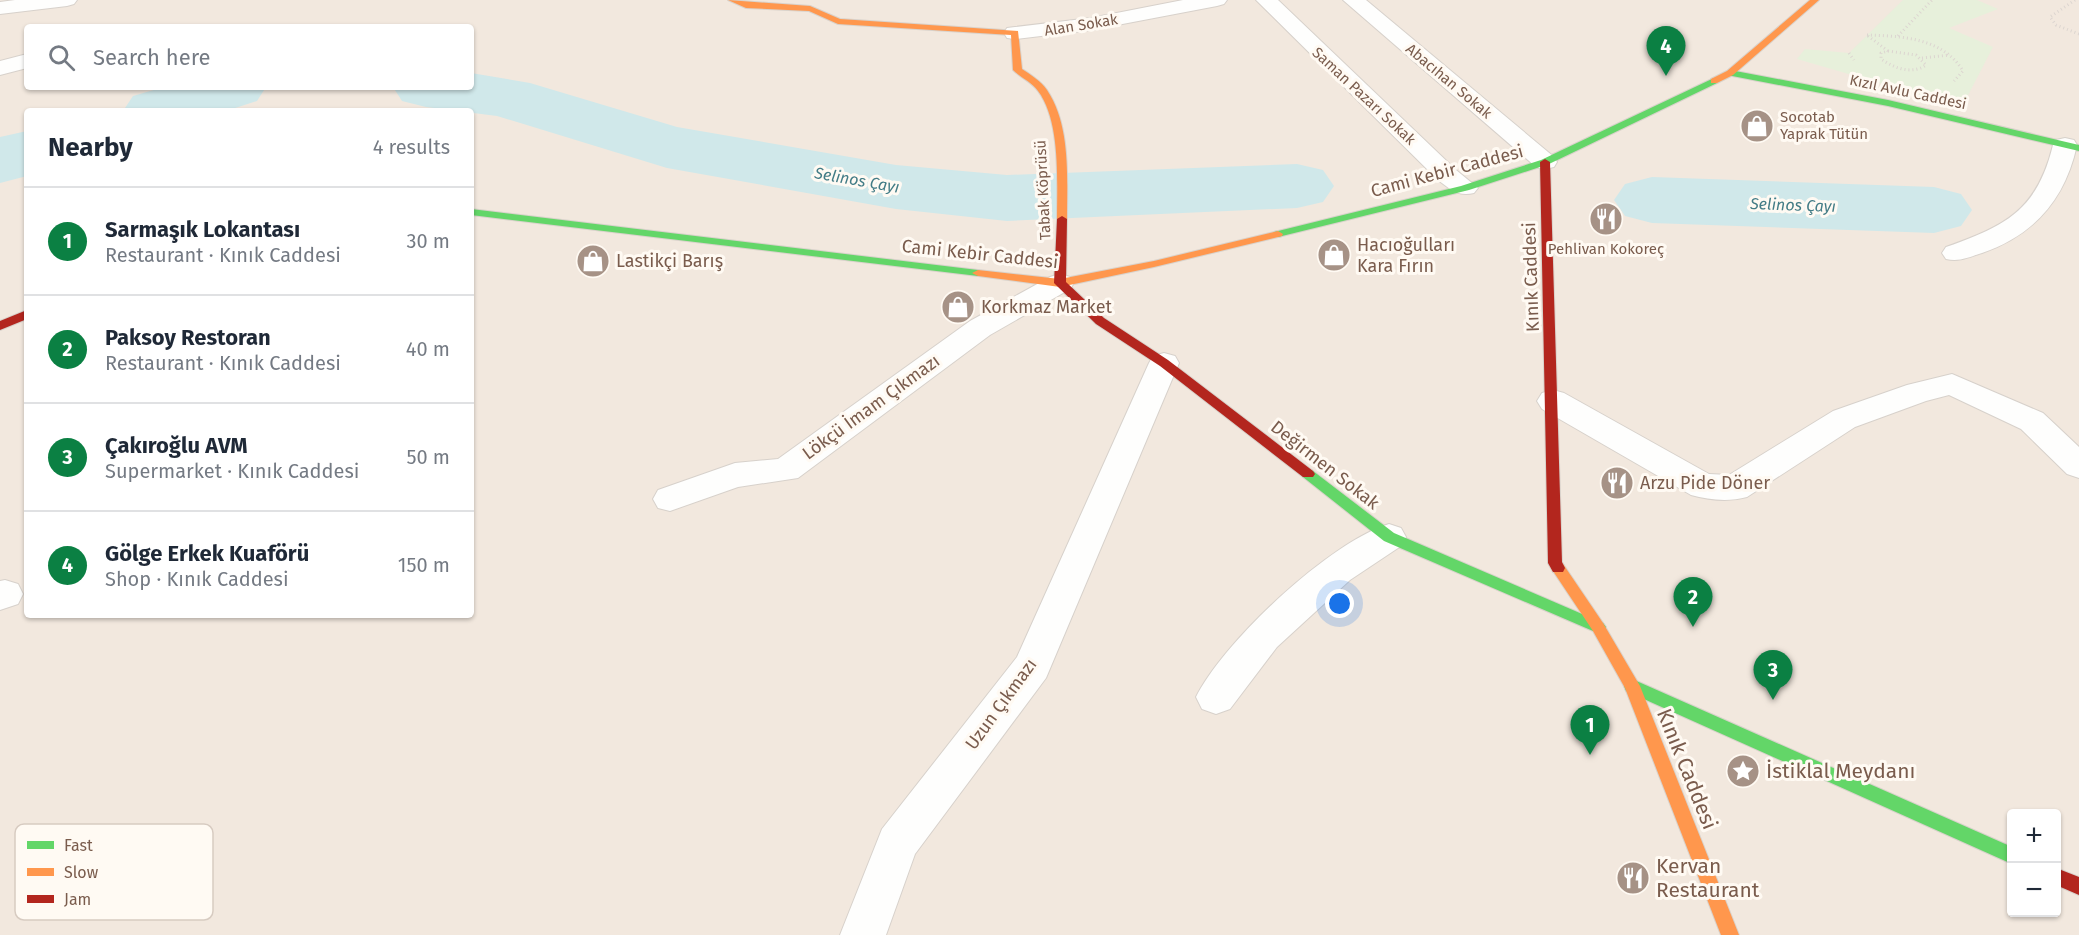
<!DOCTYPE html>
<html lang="en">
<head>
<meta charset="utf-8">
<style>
	:root { --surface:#fff; --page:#f6f6f7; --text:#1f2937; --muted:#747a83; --line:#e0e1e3; --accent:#0b8043 }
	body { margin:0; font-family:"Fira Sans",sans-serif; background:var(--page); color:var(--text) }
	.controls { position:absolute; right:18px; bottom:18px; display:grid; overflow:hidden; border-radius:6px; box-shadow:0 2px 4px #0004 }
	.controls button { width:54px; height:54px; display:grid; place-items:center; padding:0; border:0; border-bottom:2px solid var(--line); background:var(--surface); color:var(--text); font:30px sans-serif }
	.you { position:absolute; left:1340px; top:604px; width:21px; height:21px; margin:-15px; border:4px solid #fff; border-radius:50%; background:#1a73e8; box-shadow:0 0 0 9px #1a73e833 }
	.badge { display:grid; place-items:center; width:39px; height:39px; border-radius:50%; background:var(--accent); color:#fff; font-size:20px; font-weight:700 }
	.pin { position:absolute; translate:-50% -50px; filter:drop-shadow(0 2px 3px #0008) }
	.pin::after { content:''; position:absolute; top:32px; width:21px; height:18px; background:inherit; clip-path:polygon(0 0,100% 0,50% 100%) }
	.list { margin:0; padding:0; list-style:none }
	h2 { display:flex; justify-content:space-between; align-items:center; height:78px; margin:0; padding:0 24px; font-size:26px }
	h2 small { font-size:20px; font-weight:400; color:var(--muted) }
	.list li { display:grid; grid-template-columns:39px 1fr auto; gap:18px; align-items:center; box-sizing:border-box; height:108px; padding:0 24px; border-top:2px solid var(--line) }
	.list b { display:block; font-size:22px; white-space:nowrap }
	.list p { margin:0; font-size:20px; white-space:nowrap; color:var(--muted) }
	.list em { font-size:20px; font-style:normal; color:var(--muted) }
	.icon { flex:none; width:33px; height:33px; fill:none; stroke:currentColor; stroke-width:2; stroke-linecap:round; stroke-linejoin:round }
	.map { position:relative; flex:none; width:2079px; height:935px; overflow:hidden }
	.search { position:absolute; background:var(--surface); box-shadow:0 2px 4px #0004; left:24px; top:24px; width:450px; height:66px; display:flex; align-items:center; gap:15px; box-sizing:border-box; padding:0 21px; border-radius:6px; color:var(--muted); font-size:22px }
	.panel { position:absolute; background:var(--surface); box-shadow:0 2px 4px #0004; left:24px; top:108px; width:450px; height:510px; border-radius:6px }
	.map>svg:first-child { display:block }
	.residential { fill:#f2e8de; fill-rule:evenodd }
	.green { fill:#e7f0db }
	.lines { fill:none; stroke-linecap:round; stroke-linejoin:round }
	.river { fill:#d0e8ea; fill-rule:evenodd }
	.street-casing { stroke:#d7d1cb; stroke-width:2 }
	.fast-casing { stroke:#d9d2cb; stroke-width:2 }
	.slow-casing { stroke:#d9d2cb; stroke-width:2 }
	.jam-casing { stroke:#d9d2cb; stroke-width:2 }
	.path { stroke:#dcd5d0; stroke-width:3; stroke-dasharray:1 3; stroke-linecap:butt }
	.street { fill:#fefefd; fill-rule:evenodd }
	.fast { fill:#63d668; fill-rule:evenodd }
	.slow { fill:#ff974d; fill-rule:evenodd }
	.jam { fill:#b3261e; fill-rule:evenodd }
	.labels { text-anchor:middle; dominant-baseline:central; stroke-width:6; stroke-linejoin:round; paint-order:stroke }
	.far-street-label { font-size:15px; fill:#7a5c4d; stroke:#fffaf3 }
	.far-poi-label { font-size:15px; fill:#7a5c4d; stroke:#fffaf3; text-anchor:start }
	.far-water-label { font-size:16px; font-style:italic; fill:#437c86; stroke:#fffaf3 }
	.street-label { font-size:18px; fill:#7a5c4d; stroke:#fffaf3 }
	.poi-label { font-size:18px; fill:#7a5c4d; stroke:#fffaf3; text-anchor:start }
	.near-street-label { font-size:21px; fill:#7a5c4d; stroke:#fffaf3 }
	.near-poi-label { font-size:21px; fill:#7a5c4d; stroke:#fffaf3; text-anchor:start }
	.key { fill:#fffaf3; stroke:#d7cbc1; stroke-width:1.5 }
	.key-label { font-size:16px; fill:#7a5c4d }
</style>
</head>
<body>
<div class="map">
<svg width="2079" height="935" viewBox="0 0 2079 935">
	<rect width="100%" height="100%" fill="#f9f5f0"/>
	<path class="residential" d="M0,0H2079V935H0ZM27,27H471V87H27ZM27,111H471V615H27ZM2012,814H2056V912H2012Z"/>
	<path class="green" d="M1903,0H1977L1998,9L1949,28L1993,47L1962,107L1797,59L1805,49L1849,53Z"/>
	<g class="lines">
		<path class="river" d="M471,73L530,83L677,127L896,165L1007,175L1297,164L1323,170L1334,186L1323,202L1297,208L1007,221L896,209L667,168L497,116L426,107L402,101L393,87H471Z
			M164,87H266L257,101L226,111H123L133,96Z
			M27,131V176L0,183V137Z
			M1652,177L1934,187L1961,194L1972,210L1961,226L1934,233L1652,223L1625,216L1614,200L1625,184Z"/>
		<defs>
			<path id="street" d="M15,0H77L74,4L67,6L0,14V2Z
				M1183,0H1227L1224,4L1217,6L1091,30L1015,39L1007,38L1004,33L1007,28L1015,27L1091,18Z
				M1256,0H1278L1456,170L1478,188L1474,193C1458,197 1450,189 1438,180Z
				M1343,0H1366L1554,157L1557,162L1554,167L1545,169L1536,167Z
				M27,54V68L0,75V61Z
				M2065,138L2074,140L2077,145C2065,200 2034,235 1982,253C1969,257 1960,262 1946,259L1942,253L1946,247C2005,226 2037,211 2053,145L2056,140Z
				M1060,274L1070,277L1074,283L1070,289L990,335L798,478L738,487L670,511L658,508L653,499L658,490L735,463L778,459L970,321L1050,277Z
				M1164,353L1175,356L1179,363L1046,678L915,854L886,935H840L882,829L1017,657L1149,363L1153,356Z
				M1952,374L2043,413L2079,447V478L2067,474L2021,429L1949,395L1926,401L1855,427L1747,497C1729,502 1709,500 1691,495L1542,409L1537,401L1542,393L1553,390L1564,393L1709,474L1729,475L1833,411L1907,385Z
				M1389,524L1401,528L1406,537L1401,546L1350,580L1277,647L1230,709L1216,714L1202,709L1196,697C1224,641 1330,542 1389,524Z
				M5,580L18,584L23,594L18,604L0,610V581Z"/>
			<path id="fast" d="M1730,70L1888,100L2079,145V151L1888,106L1727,75L1725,73Z
				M1714,78L1717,79V83L1549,164L1469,190L1278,237L1273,234L1274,232L1461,186L1541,160Z
				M471,209L978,270L984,273L978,276L471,215Z
				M1308,469L1313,471L1394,533L1603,623L1606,627L1603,631L1598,633L1593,631L1384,541L1303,477L1301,474Z
				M1632,679L2012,847V864L1626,691L1624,686L1626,681Z"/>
			<path id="slow" d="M728,0L810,6L840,19L1018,31L1022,69C1031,75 1041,81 1047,90C1071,126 1067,178 1067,219L1062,222L1057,219C1057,183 1061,121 1038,91C1032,82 1021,78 1013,70L1011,35L838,24L809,11L746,8Z
				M1810,0H1819L1733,75L1717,83H1711V79L1727,71Z
				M1278,231L1283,234L1282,236L1154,267L1060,287L978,276L972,273L978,270L1060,279L1154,261Z
				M1558,562L1563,564L1603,623L1640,686L1739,935H1721L1625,688L1593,631L1551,568L1553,564Z"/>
			<path id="jam" d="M1545,159L1550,162L1562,562L1565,568L1563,572H1553L1548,563L1540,162Z
				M1062,216L1067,219L1066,282L1104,318L1168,360L1313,471L1315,474L1313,477H1303L1160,366L1096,324L1056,285L1054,283L1057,219Z
				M27,310V319L0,330V321Z
				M2056,868L2079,877V895L2056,885Z"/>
		</defs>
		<use href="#street" class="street-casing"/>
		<use href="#fast" class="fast-casing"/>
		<use href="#slow" class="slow-casing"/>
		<use href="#jam" class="jam-casing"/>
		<path class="path" d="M2075,0L2050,17L2056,25L2079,34
			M1867,35C1902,36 1943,38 1963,71L1954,81
			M1868,36L1888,51
			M1898,36L1932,0
			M1888,51L1916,55L1926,65C1912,75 1894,68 1881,59V53Z
			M1849,53L1854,60
			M1922,58L1950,55"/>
		<use href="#street" class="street"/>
		<use href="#fast" class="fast"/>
		<use href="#slow" class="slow"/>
		<use href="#jam" class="jam"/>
	</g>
	<defs>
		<symbol id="shop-disc" viewBox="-11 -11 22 22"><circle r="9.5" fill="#a69286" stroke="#fffaf3"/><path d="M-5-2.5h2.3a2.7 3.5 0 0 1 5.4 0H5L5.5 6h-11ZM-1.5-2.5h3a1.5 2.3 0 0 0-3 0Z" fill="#fff"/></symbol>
		<symbol id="restaurant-disc" viewBox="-11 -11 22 22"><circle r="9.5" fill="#a69286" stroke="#fffaf3"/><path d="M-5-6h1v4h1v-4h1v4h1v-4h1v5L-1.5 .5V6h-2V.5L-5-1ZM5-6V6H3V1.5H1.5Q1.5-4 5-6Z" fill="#fff"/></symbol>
		<symbol id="sight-disc" viewBox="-11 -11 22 22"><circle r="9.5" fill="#a69286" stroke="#fffaf3"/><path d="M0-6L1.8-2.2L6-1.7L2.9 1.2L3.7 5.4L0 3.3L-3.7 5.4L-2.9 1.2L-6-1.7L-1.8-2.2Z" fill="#fff"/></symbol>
	</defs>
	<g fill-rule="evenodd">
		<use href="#shop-disc" x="1738" y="107" width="38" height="38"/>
		<use href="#restaurant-disc" x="1587" y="200" width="38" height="38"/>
		<use href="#shop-disc" x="1315" y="236" width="38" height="38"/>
		<use href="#shop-disc" x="574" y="242" width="38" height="38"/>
		<use href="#shop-disc" x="939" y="288" width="38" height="38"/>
		<use href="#restaurant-disc" x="1598" y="464" width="38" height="38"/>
		<use href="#sight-disc" x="1724" y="752" width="38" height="38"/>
		<use href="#restaurant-disc" x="1614" y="859" width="38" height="38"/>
	</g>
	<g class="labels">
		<g class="far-street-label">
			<text transform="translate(1081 25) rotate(-9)">Alan Sokak</text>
			<text transform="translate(1449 81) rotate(40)">Abacıhan Sokak</text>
			<text transform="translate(1908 92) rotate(12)">Kızıl Avlu Caddesi</text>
			<text transform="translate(1364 96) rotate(43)">Saman Pazarı Sokak</text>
			<text transform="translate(1043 190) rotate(-93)">Tabak Köprüsü</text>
		</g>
		<g class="far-poi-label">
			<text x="1780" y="117">Socotab<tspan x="1780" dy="17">Yaprak Tütün</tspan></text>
			<text x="1606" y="249" text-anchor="middle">Pehlivan Kokoreç</text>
		</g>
		<g class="far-water-label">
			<text transform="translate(857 180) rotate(10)">Selinos Çayı</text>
			<text transform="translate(1793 205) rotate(2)">Selinos Çayı</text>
		</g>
		<g class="street-label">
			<text transform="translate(1447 171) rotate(-15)">Cami Kebir Caddesi</text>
			<text transform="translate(980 254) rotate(6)">Cami Kebir Caddesi</text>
			<text transform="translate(1531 277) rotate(-92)">Kınık Caddesi</text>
			<text transform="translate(871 407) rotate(-36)">Lökçü İmam Çıkmazı</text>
			<text transform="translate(1325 465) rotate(38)">Değirmen Sokak</text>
			<text transform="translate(1001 704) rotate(-54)">Uzun Çıkmazı</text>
		</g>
		<g class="poi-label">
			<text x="1357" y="245">Hacıoğulları<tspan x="1357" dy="21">Kara Fırın</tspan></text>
			<text x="616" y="261">Lastikçi Barış</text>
			<text x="981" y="307">Korkmaz Market</text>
			<text x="1640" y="483">Arzu Pide Döner</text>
		</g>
		<g class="near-street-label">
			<text transform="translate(1687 769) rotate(68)">Kınık Caddesi</text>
		</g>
		<g class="near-poi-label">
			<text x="1766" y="771">İstiklal Meydanı</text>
			<text x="1656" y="866">Kervan<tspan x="1656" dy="24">Restaurant</tspan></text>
		</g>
	</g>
	<rect x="15" y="824" width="198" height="96" rx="9" class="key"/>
	<rect x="27" y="841" width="27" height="8" fill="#63d668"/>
	<rect x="27" y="868" width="27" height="8" fill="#ff974d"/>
	<rect x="27" y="895" width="27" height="8" fill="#b3261e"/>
	<g class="key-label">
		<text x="64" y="851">Fast</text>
		<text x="64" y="878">Slow</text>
		<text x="64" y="905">Jam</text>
	</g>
</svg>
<div class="controls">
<button>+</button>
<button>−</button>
</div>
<div class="you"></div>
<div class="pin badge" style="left:1590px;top:755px">1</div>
<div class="pin badge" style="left:1693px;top:627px">2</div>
<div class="pin badge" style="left:1773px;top:700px">3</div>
<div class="pin badge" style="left:1666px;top:76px">4</div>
<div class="search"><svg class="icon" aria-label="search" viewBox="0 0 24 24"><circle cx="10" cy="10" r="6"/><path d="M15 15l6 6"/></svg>Search here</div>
<section class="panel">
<h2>Nearby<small>4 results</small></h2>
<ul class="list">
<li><span class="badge">1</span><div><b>Sarmaşık Lokantası</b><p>Restaurant · Kınık Caddesi</p></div><em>30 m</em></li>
<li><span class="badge">2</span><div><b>Paksoy Restoran</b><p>Restaurant · Kınık Caddesi</p></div><em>40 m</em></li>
<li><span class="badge">3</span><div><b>Çakıroğlu AVM</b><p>Supermarket · Kınık Caddesi</p></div><em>50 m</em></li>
<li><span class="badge">4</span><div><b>Gölge Erkek Kuaförü</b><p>Shop · Kınık Caddesi</p></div><em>150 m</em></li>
</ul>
</section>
</div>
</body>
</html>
